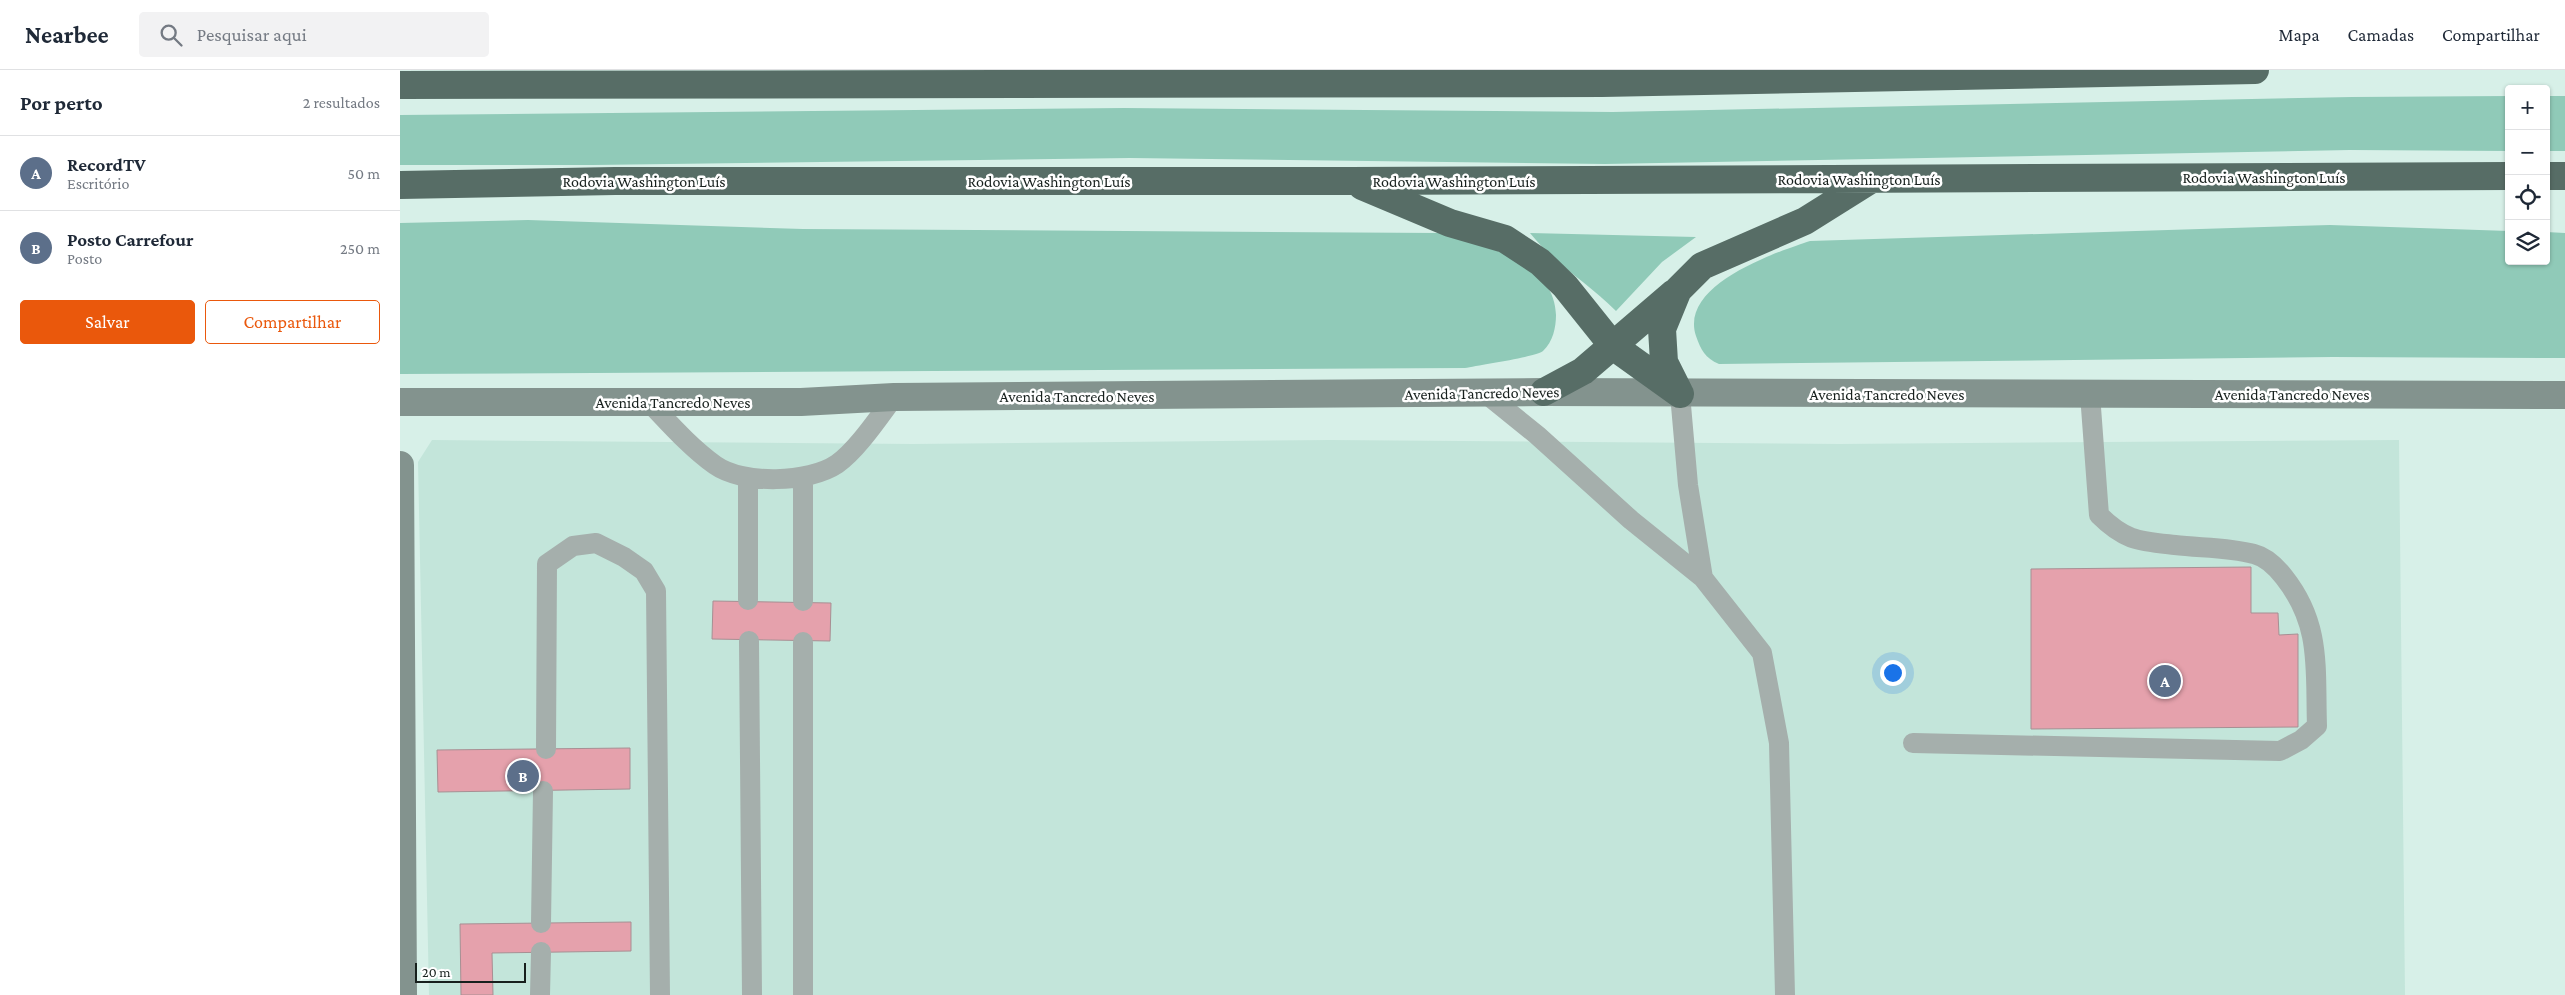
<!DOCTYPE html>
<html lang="pt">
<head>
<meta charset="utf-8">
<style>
	:root { --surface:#fff; --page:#f2f2f3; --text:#1f2937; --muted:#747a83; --line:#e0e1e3; --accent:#ea580c }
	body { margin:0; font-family:"Crimson Pro",serif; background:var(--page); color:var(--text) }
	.controls { position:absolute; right:15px; top:15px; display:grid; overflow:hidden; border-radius:5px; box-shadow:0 1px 4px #0004 }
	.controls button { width:45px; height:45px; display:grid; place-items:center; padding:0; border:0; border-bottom:1px solid var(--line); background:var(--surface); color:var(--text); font:25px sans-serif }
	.scale { position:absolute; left:15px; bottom:12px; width:111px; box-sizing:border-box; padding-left:5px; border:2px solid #17201d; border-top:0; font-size:14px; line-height:18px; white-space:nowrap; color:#17201d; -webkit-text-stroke:4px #fff; paint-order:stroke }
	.you { position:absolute; left:1492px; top:602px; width:18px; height:18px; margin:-12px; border:4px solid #fff; border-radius:50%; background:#1a73e8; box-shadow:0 0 0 8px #1a73e833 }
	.badge { display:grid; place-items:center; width:32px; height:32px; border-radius:50%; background:var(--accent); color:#fff; font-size:16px; font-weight:700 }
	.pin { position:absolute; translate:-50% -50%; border:2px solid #fff; box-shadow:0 1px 5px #0006 }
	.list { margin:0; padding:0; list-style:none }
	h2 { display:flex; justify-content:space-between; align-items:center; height:65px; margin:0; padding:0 20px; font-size:21px }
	h2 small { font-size:16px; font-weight:400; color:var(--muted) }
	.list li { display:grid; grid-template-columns:32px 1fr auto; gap:15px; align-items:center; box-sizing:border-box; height:75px; padding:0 20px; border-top:1px solid var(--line) }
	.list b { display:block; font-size:19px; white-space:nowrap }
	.list p { margin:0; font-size:16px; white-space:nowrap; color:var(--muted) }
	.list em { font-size:16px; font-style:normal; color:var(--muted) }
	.actions { display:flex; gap:10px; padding:15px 20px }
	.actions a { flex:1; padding:11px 0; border:1px solid var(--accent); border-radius:5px; text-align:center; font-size:18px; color:var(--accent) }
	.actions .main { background:var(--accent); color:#fff }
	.icon { flex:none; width:28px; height:28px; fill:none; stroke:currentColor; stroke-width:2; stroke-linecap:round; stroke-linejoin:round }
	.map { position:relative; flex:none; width:2165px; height:925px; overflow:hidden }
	header { display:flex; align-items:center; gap:30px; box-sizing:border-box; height:70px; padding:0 25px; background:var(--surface); border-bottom:1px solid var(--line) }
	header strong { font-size:24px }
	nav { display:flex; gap:28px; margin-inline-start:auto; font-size:18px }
	.search { width:350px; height:45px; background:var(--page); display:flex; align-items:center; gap:12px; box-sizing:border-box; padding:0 18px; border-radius:5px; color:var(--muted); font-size:19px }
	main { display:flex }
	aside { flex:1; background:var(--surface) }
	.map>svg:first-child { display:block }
	.built { fill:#c3e5da }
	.green { fill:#90cab8 }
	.building { fill:#e5a1ac; stroke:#a78f93 }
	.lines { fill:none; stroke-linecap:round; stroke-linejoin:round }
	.service { stroke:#a5afac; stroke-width:20 }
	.secondary { stroke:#83938e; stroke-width:28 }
	.motorway { stroke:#576d66; stroke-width:28 }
	.labels { text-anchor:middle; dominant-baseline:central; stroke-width:5; stroke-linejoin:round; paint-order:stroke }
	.street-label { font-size:16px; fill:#17201d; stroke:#fff }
</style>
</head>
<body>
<header>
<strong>Nearbee</strong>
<div class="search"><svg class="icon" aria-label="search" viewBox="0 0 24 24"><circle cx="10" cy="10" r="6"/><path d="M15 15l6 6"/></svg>Pesquisar aqui</div>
<nav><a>Mapa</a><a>Camadas</a><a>Compartilhar</a></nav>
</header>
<main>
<aside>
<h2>Por perto<small>2 resultados</small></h2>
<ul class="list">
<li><span class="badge" style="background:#5c6f8a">A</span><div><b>RecordTV</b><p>Escritório</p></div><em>50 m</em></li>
<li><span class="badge" style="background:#5c6f8a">B</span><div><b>Posto Carrefour</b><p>Posto</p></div><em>250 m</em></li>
</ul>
<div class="actions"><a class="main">Salvar</a><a>Compartilhar</a></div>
</aside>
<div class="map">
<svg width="2165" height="925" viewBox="0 0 2165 925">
	<rect width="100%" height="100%" fill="#d7f0e8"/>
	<path class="built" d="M32,370L513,374L930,370L1439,374L1999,370L2005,925H29L18,392Z"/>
	<path class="green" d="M2109,26V81L1950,80L1205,94L730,88L193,95H0V45L724,38L1213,42L1952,27Z
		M2146,26H2165V81H2146Z
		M128,150L403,159L1040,163C1083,176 1154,189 1156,245C1156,257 1153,272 1143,281C1136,287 1079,295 1065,298L0,304V153Z
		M1930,155L2109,161V191H2146V162L2165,163V288L1933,287L1319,294C1305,288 1301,280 1296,266C1279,215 1374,183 1410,171Z
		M1130,163L1296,167L1262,192L1216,241C1189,214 1154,193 1130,163Z"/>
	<path class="building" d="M1851,497V543H1878L1879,565L1898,564V657L1631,659V499Z
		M313,531L431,533L430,571L312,569Z
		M230,678V719L38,722L37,680Z
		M231,852V881L92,883L93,925H61L60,854Z"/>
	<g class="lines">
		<path class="service" d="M1085,323L1137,365L1231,450L1303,508L1362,583L1379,673L1385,925
			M1280,324L1288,415L1303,508
			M249,332C270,354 290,377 315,395C343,415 409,413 437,394C457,380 479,347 494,327
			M348,407V530
			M403,408V531
			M349,571L352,925
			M403,572V925
			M1513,673L1880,681L1901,670L1917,656C1915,599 1922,555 1884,507C1877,498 1866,487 1854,484C1829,477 1800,478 1775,475C1739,471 1725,471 1699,445L1690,324
			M146,679L147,494L173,476L196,473L224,487L244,501L256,521L260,925
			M141,853L143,721
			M140,925L141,882"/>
		<path class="secondary" d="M0,332H401L494,327L1144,322L2165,325
			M0,395L3,925"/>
		<path class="motorway" d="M0,15L1202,13L1855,0
			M2146,106H2165
			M0,115L215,111H951L2109,106
			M962,116L1050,153L1105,169L1140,192L1165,216L1213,276L1280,324
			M1144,322L1183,301L1274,223
			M1279,322L1264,292L1262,259L1278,220L1302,196L1405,151L1472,109"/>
	</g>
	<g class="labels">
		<g class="street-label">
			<text x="1864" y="107">Rodovia Washington Luís</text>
			<text x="1459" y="109">Rodovia Washington Luís</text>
			<text x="244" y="111">Rodovia Washington Luís</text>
			<text x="649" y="111">Rodovia Washington Luís</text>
			<text x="1054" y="111">Rodovia Washington Luís</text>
			<text transform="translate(1082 323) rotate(-1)">Avenida Tancredo Neves</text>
			<text x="1487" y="324">Avenida Tancredo Neves</text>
			<text x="1892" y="324">Avenida Tancredo Neves</text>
			<text x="677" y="326">Avenida Tancredo Neves</text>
			<text x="273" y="332">Avenida Tancredo Neves</text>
		</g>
	</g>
</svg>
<div class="controls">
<button>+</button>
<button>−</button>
<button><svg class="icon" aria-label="locate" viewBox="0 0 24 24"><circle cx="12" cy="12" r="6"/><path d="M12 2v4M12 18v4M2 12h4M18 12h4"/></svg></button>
<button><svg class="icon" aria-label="layers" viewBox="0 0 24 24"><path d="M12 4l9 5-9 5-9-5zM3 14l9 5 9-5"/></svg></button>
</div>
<div class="scale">20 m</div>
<div class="you"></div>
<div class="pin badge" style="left:1765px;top:611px;background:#5c6f8a">A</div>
<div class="pin badge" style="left:123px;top:706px;background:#5c6f8a">B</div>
</div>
</main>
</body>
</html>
